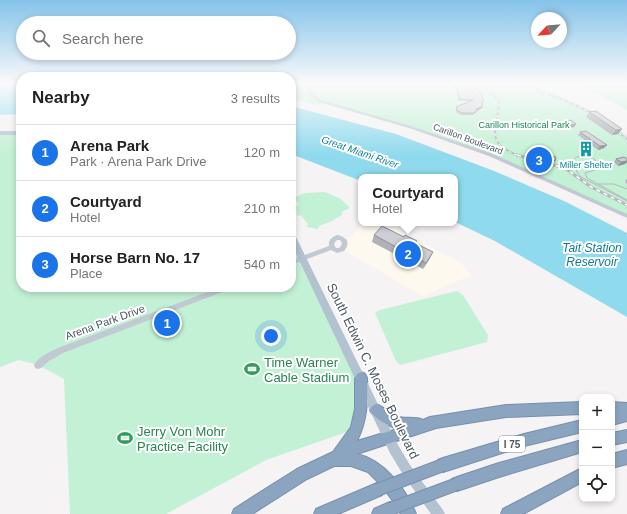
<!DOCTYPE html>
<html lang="en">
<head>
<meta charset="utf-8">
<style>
	:root { --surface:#fff; --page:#f6f6f6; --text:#222; --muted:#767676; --line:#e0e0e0; --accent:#1a73e8 }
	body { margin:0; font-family:Arial,sans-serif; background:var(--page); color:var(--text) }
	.controls { position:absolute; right:12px; bottom:12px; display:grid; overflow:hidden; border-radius:8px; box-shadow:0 2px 6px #0003 }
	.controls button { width:36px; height:36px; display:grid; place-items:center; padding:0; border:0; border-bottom:1px solid var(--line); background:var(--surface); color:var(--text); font:20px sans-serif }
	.compass { position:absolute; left:531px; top:12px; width:36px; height:36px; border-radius:50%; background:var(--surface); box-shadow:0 2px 6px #0003; rotate:244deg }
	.you { position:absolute; left:271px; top:336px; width:14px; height:14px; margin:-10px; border:3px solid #fff; border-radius:50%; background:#1a73e8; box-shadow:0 0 0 6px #1a73e833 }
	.badge { display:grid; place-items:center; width:26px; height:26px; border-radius:50%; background:var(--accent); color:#fff; font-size:13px; font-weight:700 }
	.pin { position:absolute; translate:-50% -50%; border:2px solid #fff; box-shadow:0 1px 4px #0006 }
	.popup { position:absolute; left:358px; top:174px; width:100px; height:52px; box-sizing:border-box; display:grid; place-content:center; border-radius:8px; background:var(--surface); filter:drop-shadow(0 1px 3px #0005); font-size:13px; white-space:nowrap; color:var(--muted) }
	.popup b { font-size:15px; color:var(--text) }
	.popup::after { content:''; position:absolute; left:50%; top:100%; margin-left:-8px; border:8px solid transparent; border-top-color:var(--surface) }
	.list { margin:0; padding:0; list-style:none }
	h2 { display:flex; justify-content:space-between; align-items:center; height:52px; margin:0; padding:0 16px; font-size:17px }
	h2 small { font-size:13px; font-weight:400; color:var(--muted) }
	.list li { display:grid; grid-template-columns:26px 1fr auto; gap:12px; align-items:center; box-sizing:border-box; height:56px; padding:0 16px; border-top:1px solid var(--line) }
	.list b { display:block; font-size:15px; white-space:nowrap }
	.list p { margin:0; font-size:13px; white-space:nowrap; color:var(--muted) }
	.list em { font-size:13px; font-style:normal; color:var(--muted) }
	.icon { flex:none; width:22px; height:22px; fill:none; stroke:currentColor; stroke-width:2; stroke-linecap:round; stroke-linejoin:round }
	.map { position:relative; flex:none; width:627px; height:514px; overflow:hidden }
	.search { position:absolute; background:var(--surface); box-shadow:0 2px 6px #0003; left:16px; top:16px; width:280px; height:44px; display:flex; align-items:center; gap:10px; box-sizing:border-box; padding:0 14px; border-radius:22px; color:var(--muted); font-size:15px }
	.panel { position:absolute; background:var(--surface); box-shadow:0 2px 6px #0003; left:16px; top:72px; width:280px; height:220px; border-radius:16px }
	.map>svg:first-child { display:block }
	.commercial { fill:#fdf9ef }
	.green { fill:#c3f1d5 }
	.water { fill:#90daee }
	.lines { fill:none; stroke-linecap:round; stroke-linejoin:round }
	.highway-casing { stroke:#7690ad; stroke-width:2 }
	.minor { fill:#c1cad2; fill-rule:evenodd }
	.major { fill:#b3c2d1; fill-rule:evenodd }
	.highway { fill:#8ba5c1; fill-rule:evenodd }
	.tram { stroke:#b5b8bd; stroke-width:1 }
	.rail-far1-casing { stroke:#b5b8bd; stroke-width:2 }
	.rail-casing { stroke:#b5b8bd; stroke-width:3 }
	.rail-far1 { stroke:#fff; stroke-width:1; stroke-dasharray:3; stroke-linecap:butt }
	.rail { stroke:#fff; stroke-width:1.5; stroke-dasharray:4; stroke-linecap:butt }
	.highway-bridge-casing { stroke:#7690ad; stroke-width:14; stroke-linecap:butt }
	.highway-bridge { stroke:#8ba5c1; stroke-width:12 }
	.wall { fill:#b0b2b7 }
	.shaded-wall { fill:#909195 }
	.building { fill:#cdcfd5; stroke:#909195 }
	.labels { text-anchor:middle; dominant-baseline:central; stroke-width:4; stroke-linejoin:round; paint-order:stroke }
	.far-park-label { font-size:9px; fill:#17864f; stroke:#fff }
	.far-street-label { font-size:9px; fill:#4a5661; stroke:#fff }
	.far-culture-label { font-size:9px; fill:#0d838f; stroke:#fff }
	.far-water-label { font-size:10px; font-style:italic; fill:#0c7c9b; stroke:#fff }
	.shield { fill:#fff; stroke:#808990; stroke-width:1 }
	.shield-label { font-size:10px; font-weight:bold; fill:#4a5661 }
	.street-label { font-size:11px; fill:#4a5661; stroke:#fff }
	.water-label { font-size:12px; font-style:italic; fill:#0c7c9b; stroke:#fff }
	.near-leisure-label { font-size:13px; fill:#27864d; stroke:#fff; text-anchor:start }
	.near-street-label { font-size:13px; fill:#4a5661; stroke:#fff }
</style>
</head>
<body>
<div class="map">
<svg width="627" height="514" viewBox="0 0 627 514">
	<rect width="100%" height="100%" fill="#f5f3f3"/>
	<path class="commercial" d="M363,223H385L461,263L472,275L422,296L340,248Z"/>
	<path class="green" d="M291,83H531L590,110L627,136V216L542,177L449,140L325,103L317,105L291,99Z
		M578,83H627V110L620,106Z
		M0,133H21V287H291V235L357,368L358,428L266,460L166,514H70L64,379L38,365L19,360L0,367Z
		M325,192L341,199L350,208L341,212L343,214L332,221L319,226L318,229L307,227L308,224L300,215L297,216L296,206L299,205L293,198L305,193Z
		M457,291L463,295L488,335L487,342L400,365L396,361L375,313L380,310Z"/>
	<path class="water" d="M0,83H21V114L0,115Z
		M291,106L396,134L494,171L564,201L627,233V317L495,241L455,222V177H361V181L291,154Z"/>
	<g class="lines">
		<defs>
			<path id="highway" d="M361,372L365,374L367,378C368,401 367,421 357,441L397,429C388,425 374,419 370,410L372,406L376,404C384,407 390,414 398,417C406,419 416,416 423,420L430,417L506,405L582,402V414L506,417L436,428L357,454C384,460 406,489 416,514H401L396,506L397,509L395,514H372L374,509L390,502L395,504L383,487L368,472L351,466H334L307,479L252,514H232L234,509L297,469L333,452L351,427L355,409V378L357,374Z
				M612,402L627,403V421L612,425Z
				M582,420V432L524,446L443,472L438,470L436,465L438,460L443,458L524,434Z
				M627,430V442L612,445V433Z
				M582,440V452L499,477L457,491L452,489L450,484L452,479L457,477L499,463Z
				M627,450V464L612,468V454Z
				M582,468V482L523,514H501L503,509Z
				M377,483L382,485L384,490L382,495L338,514H314L316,509Z"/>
		</defs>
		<use href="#highway" class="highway-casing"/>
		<path class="minor" d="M303,83H307L314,95L321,100L411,126L493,154L627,214V218L489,156L409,128L319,102L311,97Z
			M337,235C347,237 351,243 344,251L337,253L331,250L291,265V260L329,246C328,240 332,237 337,235ZM337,240H340L342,243L341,246L339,248H336L334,245L335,242Z
			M221,287H231L230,289L63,353L49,361L41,368L38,369L35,368L34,365C39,356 50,352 58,348Z"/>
		<path class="major" d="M0,131H21V135H0Z
			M291,232L295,235L398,445L410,465L443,510L445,514H431L402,473L390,453L291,243Z"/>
		<use href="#highway" class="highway"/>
		<path class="tram" d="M598,184H614L627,189
			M627,200L587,178L585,173L601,168C597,157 582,151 573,160L577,172L581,177L627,201"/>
		<defs>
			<path id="rail-far1" d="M478,83L493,94L499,102C498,131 483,142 519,156
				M517,83L559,98L590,112L627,139"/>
			<path id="rail" d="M517,155L565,168L591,187L627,205"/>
		</defs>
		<use href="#rail-far1" class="rail-far1-casing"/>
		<use href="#rail" class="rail-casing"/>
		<use href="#rail-far1" class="rail-far1"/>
		<use href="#rail" class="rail"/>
		<defs>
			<path id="highway-bridge" d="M377,490L443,465
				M390,509L457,484"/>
		</defs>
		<use href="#highway-bridge" class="highway-bridge-casing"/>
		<use href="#highway-bridge" class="highway-bridge"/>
	</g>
	<path class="wall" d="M453,83H471L484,100L482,103V108L477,111L476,113L473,115H461L456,112V107L469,101H458L457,89L453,88Z
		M589,112L622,129L618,134L612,135L586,117Z
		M563,122L576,124L574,127L566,129L561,125Z
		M580,132L607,145L604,148L598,150L578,135Z
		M532,149L552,156L555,161L552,166L528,160L529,154Z
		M616,159H627V162L625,164L618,166L614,162Z
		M627,179V184L625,181Z
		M374,235L416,243L430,258L423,269L372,242Z"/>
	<path class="shaded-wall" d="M483,106L482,108L476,111V109Z
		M576,124L574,127L566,129L568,125Z
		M622,129L618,134L612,135L616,130Z
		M607,145L604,148L598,150L600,146Z
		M627,161V162L625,164L618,166L621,162Z
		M433,252L430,258L423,269L426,263Z"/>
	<path class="building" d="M453,83H471L475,88L479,90L484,100L482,102L483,106L476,109L477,111L474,113H462L457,110L456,107L473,100L459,99L457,87L454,86Z
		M596,111L622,129L616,130L589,112Z
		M571,120L576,124L568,125L563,122Z
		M586,131L607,145L600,146L580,132Z
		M532,149L552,154V156L556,157L555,161L531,155Z
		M624,157L627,159V161L621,162L616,159Z
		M382,226L404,237L405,235L417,241L415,243L433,252L426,263L374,235Z"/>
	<linearGradient id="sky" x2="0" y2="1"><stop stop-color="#85c3ea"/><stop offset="0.54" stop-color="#fafafa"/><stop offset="1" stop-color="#fafafa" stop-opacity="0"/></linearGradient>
	<rect width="627" height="155" fill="url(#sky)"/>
	<defs>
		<symbol id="building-bare" viewBox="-9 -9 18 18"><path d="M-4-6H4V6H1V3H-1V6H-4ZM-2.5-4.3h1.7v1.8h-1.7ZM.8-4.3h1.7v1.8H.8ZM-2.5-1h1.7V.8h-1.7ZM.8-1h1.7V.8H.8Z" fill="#0f9aa8" stroke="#fff" stroke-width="2.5" paint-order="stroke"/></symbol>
		<symbol id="stadium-bare" viewBox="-9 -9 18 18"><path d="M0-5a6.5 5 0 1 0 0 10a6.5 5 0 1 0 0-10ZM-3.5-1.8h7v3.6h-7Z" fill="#2e9e5b" stroke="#fff" stroke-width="2.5" paint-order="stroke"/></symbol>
	</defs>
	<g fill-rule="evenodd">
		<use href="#building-bare" x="575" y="138" width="22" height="22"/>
		<use href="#stadium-bare" x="241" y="358" width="22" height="22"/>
		<use href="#stadium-bare" x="114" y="427" width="22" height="22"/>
	</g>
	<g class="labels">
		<g class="far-park-label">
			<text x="524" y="125">Carillon Historical Park</text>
		</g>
		<g class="far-street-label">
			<text transform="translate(468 139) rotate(20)">Carillon Boulevard</text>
		</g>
		<g class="far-culture-label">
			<text x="586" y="165">Miller Shelter</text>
		</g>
		<g class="far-water-label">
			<text transform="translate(360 152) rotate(19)">Great Miami River</text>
		</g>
		<rect class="shield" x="499" y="436" width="26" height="16" rx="3"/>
		<g class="shield-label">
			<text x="512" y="444">I 75</text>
		</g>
		<g class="street-label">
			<text transform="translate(105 322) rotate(-20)">Arena Park Drive</text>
		</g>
		<g class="water-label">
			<text x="592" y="248">Tait Station<tspan x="592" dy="14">Reservoir</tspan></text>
		</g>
		<g class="near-leisure-label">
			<text x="264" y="362">Time Warner<tspan x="264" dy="15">Cable Stadium</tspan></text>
			<text x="137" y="431">Jerry Von Mohr<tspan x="137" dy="15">Practice Facility</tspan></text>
		</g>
		<g class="near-street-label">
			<text transform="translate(373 371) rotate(64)">South Edwin C. Moses Boulevard</text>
		</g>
	</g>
</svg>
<div class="controls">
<button>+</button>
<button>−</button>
<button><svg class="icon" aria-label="locate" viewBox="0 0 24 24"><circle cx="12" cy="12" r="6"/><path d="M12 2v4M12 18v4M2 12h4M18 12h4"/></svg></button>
</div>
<svg class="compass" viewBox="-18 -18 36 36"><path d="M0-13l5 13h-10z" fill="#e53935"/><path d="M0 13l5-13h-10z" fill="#767676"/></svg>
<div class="you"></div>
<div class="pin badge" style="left:167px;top:323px">1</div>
<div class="pin badge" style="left:408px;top:254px">2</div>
<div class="popup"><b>Courtyard</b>Hotel</div>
<div class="pin badge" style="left:539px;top:160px">3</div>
<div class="search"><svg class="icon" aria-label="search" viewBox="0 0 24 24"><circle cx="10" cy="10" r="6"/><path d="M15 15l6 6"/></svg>Search here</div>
<section class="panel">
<h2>Nearby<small>3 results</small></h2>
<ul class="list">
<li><span class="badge">1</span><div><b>Arena Park</b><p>Park · Arena Park Drive</p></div><em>120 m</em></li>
<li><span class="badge">2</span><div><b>Courtyard</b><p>Hotel</p></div><em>210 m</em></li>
<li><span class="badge">3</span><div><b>Horse Barn No. 17</b><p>Place</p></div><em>540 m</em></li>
</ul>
</section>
</div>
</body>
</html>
